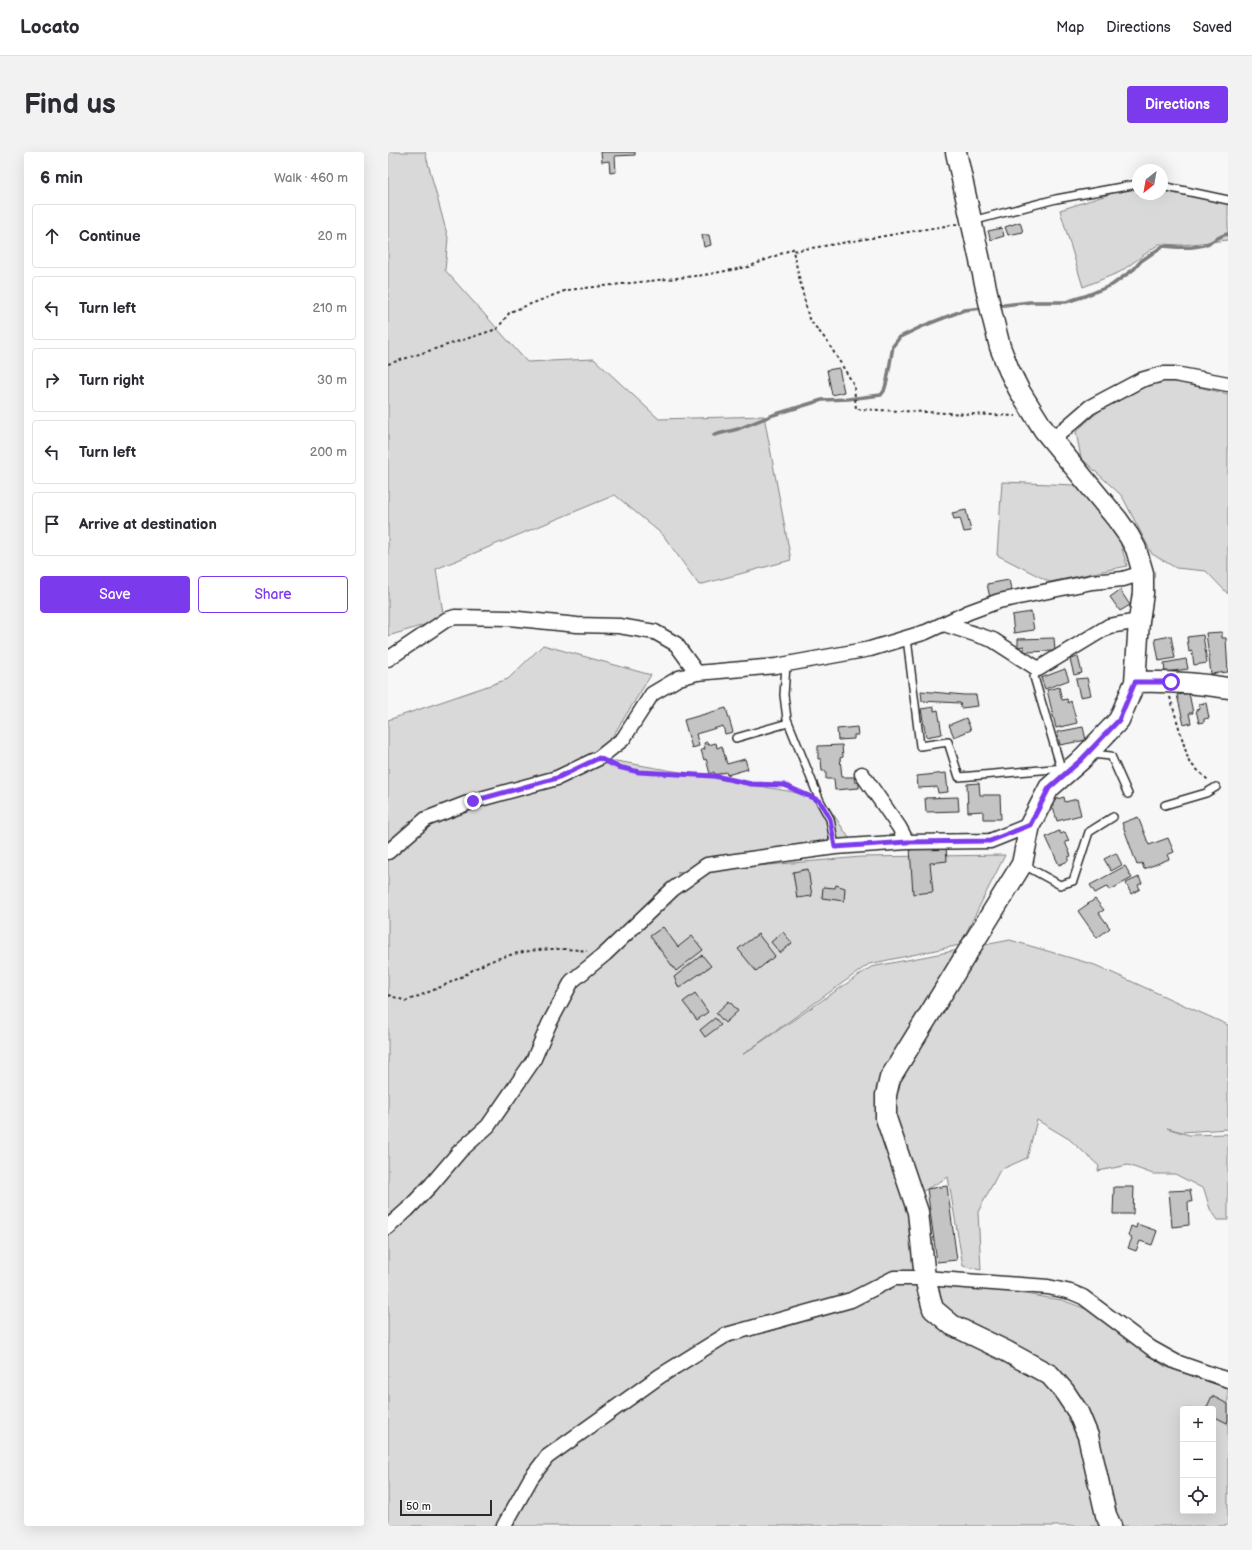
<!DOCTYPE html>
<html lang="en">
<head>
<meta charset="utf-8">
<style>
	:root { --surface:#fff; --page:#f2f2f3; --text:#2b2b33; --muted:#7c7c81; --line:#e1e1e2; --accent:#7c3aed }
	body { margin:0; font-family:"Balsamiq Sans",sans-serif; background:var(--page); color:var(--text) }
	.controls { position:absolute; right:12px; bottom:12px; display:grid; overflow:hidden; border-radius:4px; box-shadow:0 4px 16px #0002 }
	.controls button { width:36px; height:36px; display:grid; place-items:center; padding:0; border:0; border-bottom:1px solid var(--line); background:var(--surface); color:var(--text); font:20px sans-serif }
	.compass { position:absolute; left:744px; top:12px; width:36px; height:36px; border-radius:50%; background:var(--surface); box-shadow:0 4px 16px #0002; rotate:211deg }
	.scale { position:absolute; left:12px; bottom:10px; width:92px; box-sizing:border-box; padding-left:4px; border:2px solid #2b2b2b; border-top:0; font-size:11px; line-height:14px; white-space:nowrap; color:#2b2b2b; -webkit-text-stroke:3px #fff; paint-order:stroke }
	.stop { position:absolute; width:12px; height:12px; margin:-9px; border:3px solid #7c3aed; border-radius:50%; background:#fff }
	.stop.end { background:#7c3aed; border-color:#fff; box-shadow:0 1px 4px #0008 }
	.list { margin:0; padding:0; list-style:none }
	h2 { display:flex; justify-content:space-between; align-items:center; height:52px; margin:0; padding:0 16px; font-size:17px }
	h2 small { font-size:13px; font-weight:400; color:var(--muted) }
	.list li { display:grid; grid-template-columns:26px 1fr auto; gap:12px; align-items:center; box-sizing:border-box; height:64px; margin:0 8px 8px; padding:0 8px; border:1px solid var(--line); border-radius:4px }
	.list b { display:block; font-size:15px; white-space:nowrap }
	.list em { font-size:13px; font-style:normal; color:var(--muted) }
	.actions { display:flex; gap:8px; padding:12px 16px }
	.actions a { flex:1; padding:9px 0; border:1px solid var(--accent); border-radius:4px; text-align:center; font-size:14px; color:var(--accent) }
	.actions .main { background:var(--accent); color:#fff }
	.icon { flex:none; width:22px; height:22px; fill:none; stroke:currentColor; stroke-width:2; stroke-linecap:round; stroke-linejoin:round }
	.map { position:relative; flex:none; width:840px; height:1374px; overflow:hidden; border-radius:4px }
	header { display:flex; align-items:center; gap:24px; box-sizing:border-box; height:56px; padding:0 20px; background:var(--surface); border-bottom:1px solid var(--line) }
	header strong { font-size:19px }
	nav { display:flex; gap:22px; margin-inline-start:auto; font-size:14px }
	.intro { display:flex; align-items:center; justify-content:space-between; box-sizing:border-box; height:96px; padding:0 24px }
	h1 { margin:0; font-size:28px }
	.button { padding:10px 18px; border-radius:4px; background:var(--accent); color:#fff; font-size:14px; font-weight:700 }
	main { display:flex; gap:24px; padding:0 24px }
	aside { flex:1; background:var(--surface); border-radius:4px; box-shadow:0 4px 16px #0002 }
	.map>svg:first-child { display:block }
	.green { fill:#d9d9d9; stroke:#828282; fill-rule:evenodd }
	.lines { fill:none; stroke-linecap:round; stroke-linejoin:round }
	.stream { stroke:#7b7b7b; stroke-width:3.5 }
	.building { fill:#c4c4c4; stroke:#2b2b2b }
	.lane-casing { stroke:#2b2b2b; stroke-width:10 }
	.street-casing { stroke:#2b2b2b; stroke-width:17 }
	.secondary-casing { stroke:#2b2b2b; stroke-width:23 }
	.path { stroke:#2b2b2b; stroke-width:2; stroke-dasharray:3 3; stroke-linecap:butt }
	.lane { stroke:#fff; stroke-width:7 }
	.street { stroke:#fff; stroke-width:14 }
	.secondary { stroke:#fff; stroke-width:20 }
	.route { stroke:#7c3aed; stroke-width:5 }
</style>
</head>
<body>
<header>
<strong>Locato</strong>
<nav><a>Map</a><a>Directions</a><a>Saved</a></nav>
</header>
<div class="intro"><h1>Find us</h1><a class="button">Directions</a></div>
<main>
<aside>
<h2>6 min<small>Walk · 460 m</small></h2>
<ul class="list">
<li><svg class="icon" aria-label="ahead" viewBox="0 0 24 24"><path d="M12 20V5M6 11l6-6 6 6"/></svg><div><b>Continue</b></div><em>20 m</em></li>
<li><svg class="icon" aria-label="left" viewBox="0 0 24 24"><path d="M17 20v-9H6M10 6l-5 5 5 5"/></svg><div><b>Turn left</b></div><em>210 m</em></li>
<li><svg class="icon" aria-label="right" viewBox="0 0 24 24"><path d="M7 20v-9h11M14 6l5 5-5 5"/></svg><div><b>Turn right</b></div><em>30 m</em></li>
<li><svg class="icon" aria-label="left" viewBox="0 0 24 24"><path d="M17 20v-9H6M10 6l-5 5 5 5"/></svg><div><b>Turn left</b></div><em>200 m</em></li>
<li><svg class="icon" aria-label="arrive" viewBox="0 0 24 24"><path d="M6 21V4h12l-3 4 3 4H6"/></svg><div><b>Arrive at destination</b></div></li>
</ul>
<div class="actions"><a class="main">Save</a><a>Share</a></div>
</aside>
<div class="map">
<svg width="840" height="1374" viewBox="0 0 840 1374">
	<rect width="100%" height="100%" fill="#f7f7f7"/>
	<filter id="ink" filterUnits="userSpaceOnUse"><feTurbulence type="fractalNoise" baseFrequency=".025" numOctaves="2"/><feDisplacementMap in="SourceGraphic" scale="8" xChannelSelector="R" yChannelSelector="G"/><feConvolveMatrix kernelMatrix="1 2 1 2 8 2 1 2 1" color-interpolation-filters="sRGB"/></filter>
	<g filter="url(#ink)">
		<path class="green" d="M0,0H37L60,86L57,118L139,210L206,207L271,267L376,264L403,408L311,433L275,383L227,343L48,417L56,467L0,484Z
			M750,33V42H774V35L840,50V88L794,93L771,92L732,120L695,135L672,58Z
			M781,228L840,242V442L818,419L788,416L764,402L734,344L693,306L688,280C701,266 738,236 757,232C765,230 773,229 781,228Z
			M614,330L687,333L731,386L739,414L662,430L609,403Z
			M155,493L263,523L211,606L434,645L465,692L319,713L289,721L473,705L617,703L572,793L481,812L354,903L483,815L622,788L707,813L840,873V977L794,980L779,976L801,983L840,982V1068H830L822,1057L816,1037L787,1022H765L740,1013L710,1019L711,1014L681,987L649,968L639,1006L612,1018L590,1060L593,1118L575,1114L560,1025L516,1050L542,1129L563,1130L674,1148L698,1157L776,1214L840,1236V1374H0V568L120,527ZM795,1257H825V1359H795Z"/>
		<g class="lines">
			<path class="stream" d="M608,154L642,150H678L697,144L724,133L746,117L753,109L775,94C790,95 808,98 823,90C829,87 833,83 840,82
				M326,283L350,277L385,263L434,248L460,247L493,243L496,239L499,229L505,194L512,185L535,174L576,158L596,156"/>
		</g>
		<path class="building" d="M213,0H247V3L227,4L228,20L222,21L221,9L214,10Z
			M632,70L635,80L620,83L617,75Z
			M614,76L616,84L603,88L600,79Z
			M314,83H321L323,93L316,95Z
			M451,216L456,240L444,243L439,218Z
			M578,358L583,379L576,380L572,366L566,367L564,361Z
			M621,428L624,442L602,446L599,432Z
			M732,438L742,453L732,459L722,445Z
			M643,460L646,478L626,481L624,463Z
			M834,480V486H838L840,520L823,522L818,481Z
			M815,483L819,511L806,513L804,499L801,500L799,485Z
			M783,484L787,506L771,509L767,487Z
			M666,486L667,499L636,500V494L630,495V487Z
			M690,505L694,521L686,523L682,507Z
			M798,507L800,517L777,520L776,511Z
			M677,517L681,528L657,537L653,526Z
			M699,526L703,543L692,545L688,527Z
			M671,535L674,548L679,547L680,551L683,549L689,571L668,576L659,538Z
			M533,539L576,543H588L590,554L573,556L572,551L534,549Z
			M801,541L805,561H801L803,571L796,573L789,543Z
			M818,551L821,566L816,567V570L811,571L808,558L812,557L811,552Z
			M546,555V559L550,558L554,582L538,585L533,557Z
			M338,556L345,580L337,582L335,574L308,582L311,594L304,596L296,568Z
			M578,566L583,578L566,585L561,573Z
			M469,575L470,583H466V587L450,588L449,577Z
			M695,575L698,588L672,593L669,580Z
			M319,590L320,593L328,591L329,596L334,594L339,612L357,607L360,617L339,623L338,620L327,623L326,620L322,622L318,607L316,608L313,598L317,597L316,591Z
			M454,593L455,605L452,606L454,625H466L467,630H471V636L447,638L446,627H438V619H434L433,607H430V594Z
			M558,621L560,640L550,641L549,635L530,636L529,624Z
			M591,631L592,643H612L613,667H595V659L580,660L579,632Z
			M570,645L571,659L538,660L537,646Z
			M676,645L677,650L689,647L693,663L669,669L664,651L669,647Z
			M750,665L761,693L780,686L786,700L779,703L781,707L756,717L754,711L749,713L734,671Z
			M671,679L673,682L677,680L681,689L677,690L683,704L680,705V709L671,713L658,685Z
			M558,694L559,709L542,711L545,740L525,742L522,696Z
			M728,701L734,713L723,719L716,707Z
			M737,714L744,726L722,738L720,734L707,741L702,733Z
			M420,717L424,744L409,746L405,720Z
			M751,725L754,731L750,733L752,737L743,742L738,731Z
			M448,733L457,736L456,749L434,746L435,735L447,736Z
			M707,747L716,758L711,761L722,776L709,786L690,759Z
			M275,775L290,795L304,784L315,798L288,819L262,784Z
			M395,780L404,791L392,801L383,790Z
			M370,782L387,804L368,819L350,797Z
			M314,803L323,814L291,836L286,825Z
			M307,841L320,860L309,868L295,850Z
			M341,849L350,859L337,871L328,861Z
			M327,866L333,873L317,885L312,878Z
			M559,1034L569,1108L549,1110L539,1037Z
			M726,1035H746L745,1062H725Z
			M802,1038L804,1050H800L801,1073L784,1075L781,1039Z
			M749,1072L769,1079L764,1093L752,1089L748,1099L740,1096L744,1086L740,1084L743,1074L748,1076Z
			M824,1244L840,1252V1268L839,1271L825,1264V1257H818Z"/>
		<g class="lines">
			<defs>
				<path id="lane" d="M774,34L840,48
					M584,69L668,47L750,32
					M519,486L532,594L560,590L571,625L677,616
					M398,513L396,543L399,567L432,649L442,667L447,695
					M650,517L646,525L673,616
					M348,586L400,571
					M703,602L723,604L740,642
					M777,653L818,641L828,635
					M636,713L672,733L685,729L701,680L725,665"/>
				<path id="street" d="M665,287L702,255L753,228L774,222H787L840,232
					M556,472L605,488L650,517L721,474L751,469
					M0,507L58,468L67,465L121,466L189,473L231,474L267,480L288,492L309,521
					M474,622L511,675L519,690
					M0,700L38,667L85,649L169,626L211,606L235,587L264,542L291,526L309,521L388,514L482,497L538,480L581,460L611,449L704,430L735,427L755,421
					M0,1075L19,1058L43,1033L72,999L100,974L145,909L161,872L184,829L217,802L285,737L319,713L447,695L519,690L602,689L642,673
					M116,1374L143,1326L159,1305L272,1224L338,1183L463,1148L506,1126H537L660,1135L683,1140L695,1145L763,1196L788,1210L840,1228"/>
				<path id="secondary" d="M568,0L604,163L612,195L621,218L631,238L656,278L729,367L741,384L748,397L755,421V441L751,469L747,530L731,568L693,608L661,636L642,673L634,712L502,926L498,943V966L530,1060L537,1126L545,1157L564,1173L618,1199L662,1223L676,1239L690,1260L700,1284L718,1363L723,1374
					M747,530C779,529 809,531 840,536"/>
			</defs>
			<use href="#lane" class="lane-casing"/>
			<use href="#street" class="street-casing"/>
			<use href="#secondary" class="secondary-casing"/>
			<path class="path" d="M569,72L405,99L421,167L439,189L466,233L468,257L628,264
				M0,212L109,177L122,160L179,138L316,123L360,115L407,96
				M782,545L801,610L820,628
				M224,612L251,620L327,624L363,632L396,633L420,644
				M0,843L18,849C36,842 54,835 71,826C78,823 85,817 92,814C124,798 164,794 199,799"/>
			<use href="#lane" class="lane"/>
			<use href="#street" class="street"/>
			<use href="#secondary" class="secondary"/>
		</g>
	</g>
	<g class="lines" filter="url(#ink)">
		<path class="route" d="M85,649L169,626L211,606L230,615L251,620L327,624L363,632L396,633L432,649L442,667L447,695L519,690L602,689L642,673L661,636L693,608L731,568L747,530H783"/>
	</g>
</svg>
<div class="controls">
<button>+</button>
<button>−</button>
<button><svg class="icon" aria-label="locate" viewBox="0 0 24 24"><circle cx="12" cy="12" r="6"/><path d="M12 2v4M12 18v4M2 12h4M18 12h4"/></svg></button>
</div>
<svg class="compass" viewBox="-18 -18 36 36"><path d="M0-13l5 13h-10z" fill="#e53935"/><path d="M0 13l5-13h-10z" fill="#7c7c81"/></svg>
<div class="scale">50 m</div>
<div class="stop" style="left:783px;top:530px"></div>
<div class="stop end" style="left:85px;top:649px"></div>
</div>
</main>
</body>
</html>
